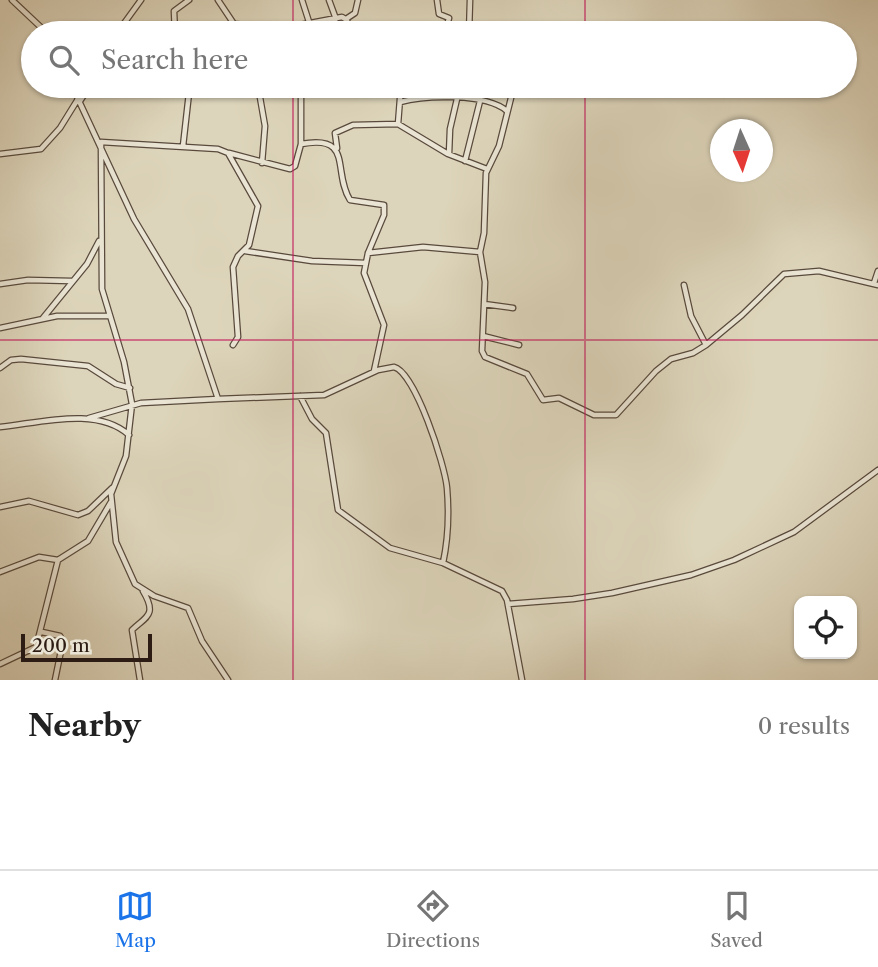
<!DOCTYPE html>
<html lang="en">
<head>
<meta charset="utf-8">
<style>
	:root { --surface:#fff; --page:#f6f6f6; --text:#222; --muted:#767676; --line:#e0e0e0; --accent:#1a73e8 }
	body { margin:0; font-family:"Libre Caslon Text",serif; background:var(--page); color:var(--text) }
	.controls { position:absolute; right:21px; bottom:21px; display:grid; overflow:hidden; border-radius:14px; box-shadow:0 2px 5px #0004 }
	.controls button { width:63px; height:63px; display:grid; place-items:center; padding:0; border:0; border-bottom:2px solid var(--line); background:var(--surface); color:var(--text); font:35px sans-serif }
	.compass { position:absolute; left:710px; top:119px; width:63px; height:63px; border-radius:50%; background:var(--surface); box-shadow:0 2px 5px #0004; rotate:177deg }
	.scale { position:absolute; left:21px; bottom:18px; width:131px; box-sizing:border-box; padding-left:7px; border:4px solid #2d1c13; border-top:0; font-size:19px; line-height:24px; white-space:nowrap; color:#2d1c13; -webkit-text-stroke:5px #e9e4d3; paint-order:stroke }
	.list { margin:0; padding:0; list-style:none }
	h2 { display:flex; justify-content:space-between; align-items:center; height:91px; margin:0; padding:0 28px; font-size:30px }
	h2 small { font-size:23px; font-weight:400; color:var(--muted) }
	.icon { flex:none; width:38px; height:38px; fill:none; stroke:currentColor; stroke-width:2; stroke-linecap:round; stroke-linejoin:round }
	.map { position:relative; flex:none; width:878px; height:680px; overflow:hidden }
	.search { position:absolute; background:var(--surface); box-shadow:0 2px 5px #0004; left:21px; right:21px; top:21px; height:77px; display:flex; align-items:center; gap:18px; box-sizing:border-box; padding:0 24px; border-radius:38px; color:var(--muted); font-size:26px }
	.sheet { height:189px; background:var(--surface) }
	nav { display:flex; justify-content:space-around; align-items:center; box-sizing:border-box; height:98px; border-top:2px solid var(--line); background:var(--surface); font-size:19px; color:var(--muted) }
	nav a { display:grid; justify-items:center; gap:4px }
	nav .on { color:var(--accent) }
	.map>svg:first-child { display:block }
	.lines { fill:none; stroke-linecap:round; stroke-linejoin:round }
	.minor-casing { stroke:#594a3d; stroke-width:7 }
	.minor { stroke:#e9e4d3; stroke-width:4.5 }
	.grid { fill:none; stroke:#c2185b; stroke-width:2; stroke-opacity:0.55 }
</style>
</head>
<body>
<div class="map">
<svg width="878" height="680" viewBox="0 0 878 680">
	<rect width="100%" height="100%" fill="#ddd5bb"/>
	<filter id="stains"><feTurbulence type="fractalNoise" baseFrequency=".00286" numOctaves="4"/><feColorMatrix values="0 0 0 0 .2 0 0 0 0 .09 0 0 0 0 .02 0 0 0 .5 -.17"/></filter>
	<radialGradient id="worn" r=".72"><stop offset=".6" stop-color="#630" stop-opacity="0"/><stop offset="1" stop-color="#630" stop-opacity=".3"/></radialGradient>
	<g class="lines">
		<defs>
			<path id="minor" d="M12,0L47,33
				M218,0L234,24L284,28L342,17L347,20L349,33
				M302,0L310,25
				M329,0L336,19
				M437,0L439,14L449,18L445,33
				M346,19L355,13L358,0
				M234,24L237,33
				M117,33L141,0
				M175,33L174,11L189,0
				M195,33H201
				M469,33L470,0
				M72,86L134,219L188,309L218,399L324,395L378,370L394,367C415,372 445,465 447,488C449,512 448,540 443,563
				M258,86L265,126L262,163
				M514,86L499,146L486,173L484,233L480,252L485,282L482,351L485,357L527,374L543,400L559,398L594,415H616L656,371L671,359L693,353L706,345L742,315L784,274L819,271L878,285
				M85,94C131,84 178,99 224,86
				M80,101L90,86
				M400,102C426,95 486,93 507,111
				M398,124L401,86
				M301,144V86
				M183,146L189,93
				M337,148L335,133L353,125L398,124L448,154L487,169
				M229,153L290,169L295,166L301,144C354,134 332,171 350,200L384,205V215L368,253L364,273L384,325L374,371
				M0,154L41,149L60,128L78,99
				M449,154L450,129L460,86
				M465,161L480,101
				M245,251L312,261L366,263
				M368,253L423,247L480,252
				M874,283L878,271
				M0,284L28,280L72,281
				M684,285L691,316L706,345
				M484,304L513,308
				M43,318L87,264L99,241
				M0,328L57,316H110
				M483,336L519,345
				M0,368L11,360L21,359L88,366L116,384L130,388
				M300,396L312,419L326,433L338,510L390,548L443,563L502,591L507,600L522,680
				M89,418L141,403L218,399
				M0,427C40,423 97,406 129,435
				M0,507L29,501L78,515L88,511L112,488
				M0,572L39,557L58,560
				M508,604L573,599L612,593L691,575L734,560L794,532L878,470
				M42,632L60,636L63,641L55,680
				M0,664L36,647L58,560L88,541L111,502
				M140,680L132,630C145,617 158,616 143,591
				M228,680L202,641L188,608L154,596L135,584L116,542L111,494L126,456L132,404L124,362L102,289L101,142L218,149L228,153L258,206L249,245L238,256L233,267L238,337L233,345"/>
		</defs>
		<use href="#minor" class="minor-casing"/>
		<use href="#minor" class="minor"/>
	</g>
	<path class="grid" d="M293,0V33M585,0V33M293,86V680M585,86V680M0,340H878"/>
	<rect width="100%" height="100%" filter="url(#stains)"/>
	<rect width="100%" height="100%" fill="url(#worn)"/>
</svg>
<div class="controls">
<button><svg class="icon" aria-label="locate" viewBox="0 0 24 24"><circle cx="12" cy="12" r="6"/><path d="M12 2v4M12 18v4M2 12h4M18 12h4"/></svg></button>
</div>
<svg class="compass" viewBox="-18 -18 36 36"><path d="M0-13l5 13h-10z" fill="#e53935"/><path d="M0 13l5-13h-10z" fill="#767676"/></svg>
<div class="scale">200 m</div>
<div class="search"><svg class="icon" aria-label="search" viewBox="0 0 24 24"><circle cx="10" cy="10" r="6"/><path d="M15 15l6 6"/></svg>Search here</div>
</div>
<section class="sheet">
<h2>Nearby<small>0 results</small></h2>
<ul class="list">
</ul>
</section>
<nav>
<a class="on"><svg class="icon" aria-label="map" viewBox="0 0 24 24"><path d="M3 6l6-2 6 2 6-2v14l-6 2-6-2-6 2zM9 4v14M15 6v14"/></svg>Map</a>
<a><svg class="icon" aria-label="directions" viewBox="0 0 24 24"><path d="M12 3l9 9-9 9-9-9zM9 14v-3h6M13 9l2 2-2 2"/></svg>Directions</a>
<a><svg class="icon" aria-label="saved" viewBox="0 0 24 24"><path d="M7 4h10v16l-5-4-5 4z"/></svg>Saved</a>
</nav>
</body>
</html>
